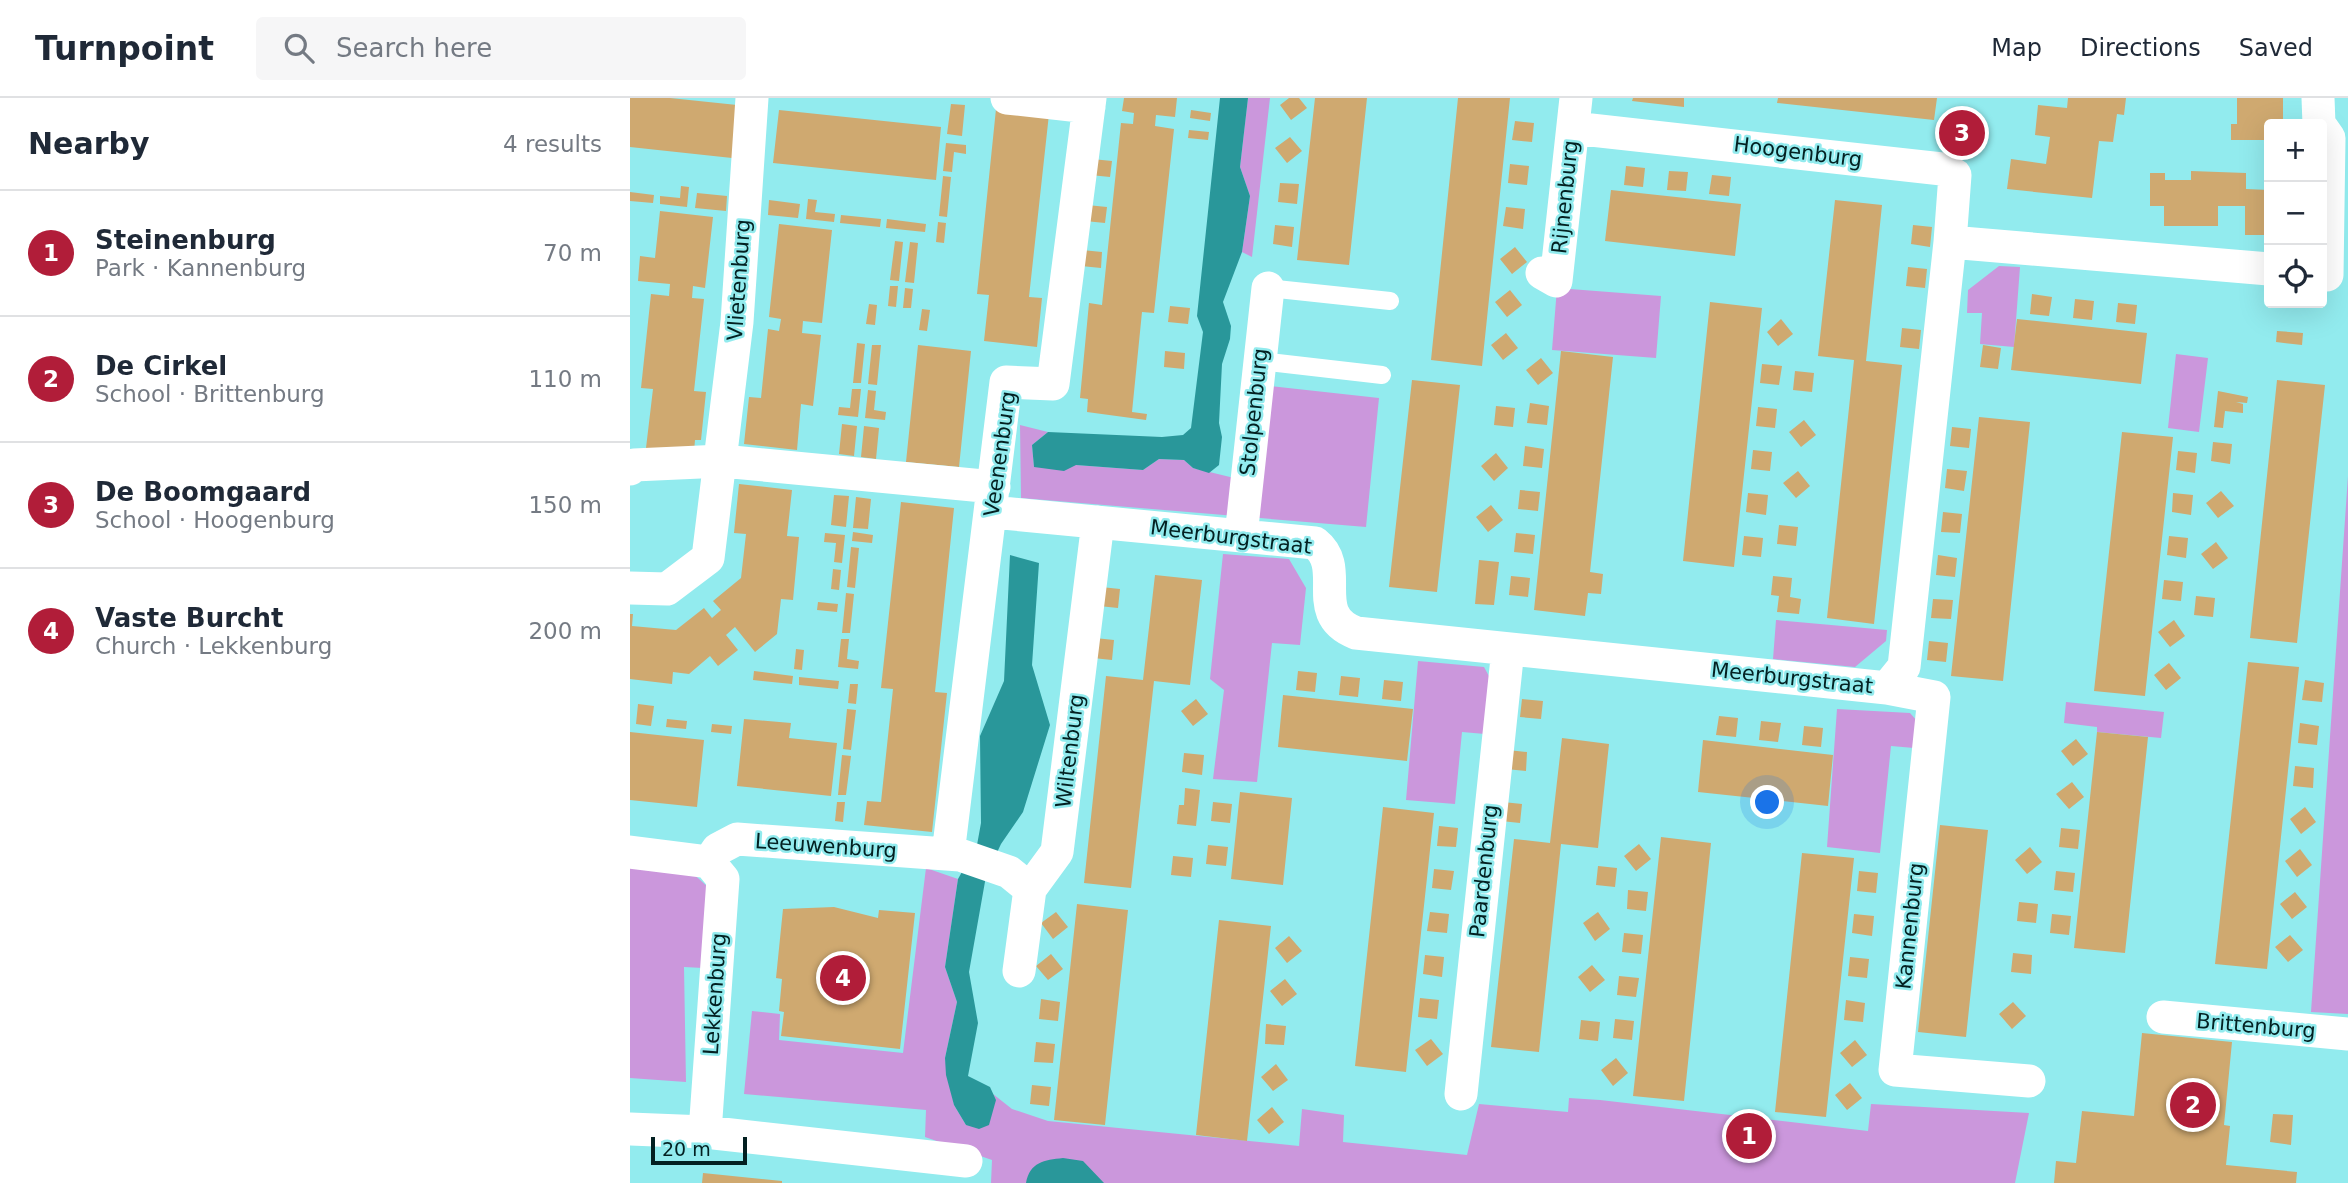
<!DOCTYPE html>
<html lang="en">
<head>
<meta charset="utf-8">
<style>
	:root { --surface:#fff; --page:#f6f6f7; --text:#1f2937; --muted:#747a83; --line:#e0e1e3; --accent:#b11d39 }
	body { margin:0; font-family:"DejaVu Sans",sans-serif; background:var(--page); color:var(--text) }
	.controls { position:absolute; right:21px; top:21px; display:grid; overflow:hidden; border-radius:7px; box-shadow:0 7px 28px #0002 }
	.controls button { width:63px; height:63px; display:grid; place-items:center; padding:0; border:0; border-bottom:2px solid var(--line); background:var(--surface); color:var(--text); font:35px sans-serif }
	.scale { position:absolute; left:21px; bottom:18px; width:96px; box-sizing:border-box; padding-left:7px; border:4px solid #032021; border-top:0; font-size:19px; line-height:24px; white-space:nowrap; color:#032021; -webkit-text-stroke:5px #92ebee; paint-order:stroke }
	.you { position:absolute; left:1138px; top:705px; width:24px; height:24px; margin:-18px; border:5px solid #fff; border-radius:50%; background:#1a73e8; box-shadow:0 0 0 10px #1a73e833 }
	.badge { display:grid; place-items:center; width:46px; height:46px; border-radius:50%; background:var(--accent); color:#fff; font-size:23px; font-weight:700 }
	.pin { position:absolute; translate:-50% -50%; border:4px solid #fff; box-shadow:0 2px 7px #0006 }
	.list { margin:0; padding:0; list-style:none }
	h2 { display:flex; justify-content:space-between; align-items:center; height:91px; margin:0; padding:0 28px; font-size:30px }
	h2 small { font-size:23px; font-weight:400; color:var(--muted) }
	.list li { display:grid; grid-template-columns:46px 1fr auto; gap:21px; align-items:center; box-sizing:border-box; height:126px; padding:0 28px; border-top:2px solid var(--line) }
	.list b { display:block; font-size:26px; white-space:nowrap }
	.list p { margin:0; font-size:23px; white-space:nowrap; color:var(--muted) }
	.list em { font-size:23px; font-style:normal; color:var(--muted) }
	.icon { flex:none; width:38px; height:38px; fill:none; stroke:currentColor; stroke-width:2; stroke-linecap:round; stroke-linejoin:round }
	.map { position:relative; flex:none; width:1718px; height:1085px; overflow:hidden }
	header { display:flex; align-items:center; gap:42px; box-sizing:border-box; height:98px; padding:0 35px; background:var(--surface); border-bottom:2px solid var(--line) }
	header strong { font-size:33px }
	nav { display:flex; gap:38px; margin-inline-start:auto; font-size:24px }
	.search { width:490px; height:63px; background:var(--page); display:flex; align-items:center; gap:18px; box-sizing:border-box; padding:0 24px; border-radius:7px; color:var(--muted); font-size:26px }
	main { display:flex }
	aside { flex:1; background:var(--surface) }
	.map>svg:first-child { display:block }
	.green { fill:#cb97dc }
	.water { fill:#29979a }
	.building { fill:#cfa970 }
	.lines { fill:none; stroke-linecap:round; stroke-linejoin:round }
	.service { stroke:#fff; stroke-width:18 }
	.minor { stroke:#fff; stroke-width:33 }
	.labels { text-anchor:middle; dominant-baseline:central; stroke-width:5; stroke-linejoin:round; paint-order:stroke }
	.street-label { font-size:21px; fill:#032021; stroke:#92ebee }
</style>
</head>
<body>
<header>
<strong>Turnpoint</strong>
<div class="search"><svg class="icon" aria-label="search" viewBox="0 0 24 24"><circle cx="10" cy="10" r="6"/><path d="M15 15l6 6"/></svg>Search here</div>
<nav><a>Map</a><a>Directions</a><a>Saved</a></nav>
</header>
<main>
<aside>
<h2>Nearby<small>4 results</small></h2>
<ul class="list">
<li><span class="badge">1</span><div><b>Steinenburg</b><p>Park · Kannenburg</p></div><em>70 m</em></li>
<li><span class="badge">2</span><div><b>De Cirkel</b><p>School · Brittenburg</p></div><em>110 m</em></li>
<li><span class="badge">3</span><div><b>De Boomgaard</b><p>School · Hoogenburg</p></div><em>150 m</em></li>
<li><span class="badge">4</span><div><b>Vaste Burcht</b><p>Church · Lekkenburg</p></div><em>200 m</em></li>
</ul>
</aside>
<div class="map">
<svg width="1718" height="1085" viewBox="0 0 1718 1085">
	<rect width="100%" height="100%" fill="#92ebee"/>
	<path class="green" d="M618,0H640L622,159L612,154L620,98L610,69Z
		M1369,168L1390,169L1384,249L1350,246L1352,215H1337L1338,192Z
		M927,190L1031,198L1026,260L922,252Z
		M1546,256L1578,260L1569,334L1538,330Z
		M639,288L749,300L736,429L391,400L390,327L418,334L402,347L404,369L446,367L513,372L529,361L554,362L563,370L629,386Z
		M1718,378V916L1681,914Z
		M593,456L659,461L676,490L670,547L642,545L627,684L583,681L594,592L580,581Z
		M1146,522L1257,532L1256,543L1225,569L1143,561Z
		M788,563L854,569L860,580L855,636L832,634L825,706L776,702Z
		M1436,604L1534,614L1531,640L1467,634V629L1434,625Z
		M1207,611L1280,615L1288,624L1284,650L1261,648L1250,755L1197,749Z
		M0,764L57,770L80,791L73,870L54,869L56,984L0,980Z
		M296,770L328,781L315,869L327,904L315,960L324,1007L336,1027L366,1002L363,996L382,1011L418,1023L669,1048L672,1011L714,1017L713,1044L837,1057L849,1006L938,1014L939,1000L970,1002L1238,1033L1241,1006L1399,1015L1385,1085H361L362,1062L295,1039L296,1012L114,996L122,913L150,916L149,942L273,955Z"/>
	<path class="water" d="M590,0H618L610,69L620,98L612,154L593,204L601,228L600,241L592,266L589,325L592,339L589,367L579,375L563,370L554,362L529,361L513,372L446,367L434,373L404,369L402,347L418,334L532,339L553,337L561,330L573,234L567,218Z
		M380,457L409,465L402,567L420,627L393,714L371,746L356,778L339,874L348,925L338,978L360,989L366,1002L359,1027L349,1031L336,1027L324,1007L316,977L315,960L327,904L315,869L328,781L347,747L351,725L350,638L374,583Z
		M433,1060L453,1063L474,1085H396C400,1064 414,1062 433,1060Z"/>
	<path class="building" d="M0,0H40L107,7L102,60L0,49Z
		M494,0H547L545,19L526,17L525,28L544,31L524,215L512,214L502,314L517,316L516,322L457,314L458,301L450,300L459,205L472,207L491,25L503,26L504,15L492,13Z
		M659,0H669L677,10L661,22L650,7Z
		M685,0H737L719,167L667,162Z
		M828,0H880L852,268L801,262Z
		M1003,0H1054V9L1002,3Z
		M1148,0H1307L1304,22L1147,5Z
		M1438,0H1496L1494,17L1487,16L1483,44L1469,43L1462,100L1377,91L1381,61L1416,66L1420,39L1405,37L1408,7L1437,10Z
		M1607,0H1653V26L1634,27V42H1601V26H1607Z
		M321,6L335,7L332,38L317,36Z
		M366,11L419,16L399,199L412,200L407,249L354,243L359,197L347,196Z
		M149,12L311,29L306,82L143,65Z
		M561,12L581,15L580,23L560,20Z
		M885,23L904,25L902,44L882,42Z
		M559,32L579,34L578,42L558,40Z
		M660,39L672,53L657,65L645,50Z
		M316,45L336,47V56L324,54L322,74L313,73Z
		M462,61L482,63L480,79L460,77Z
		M880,66L899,68L897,87L878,85Z
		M996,68L1015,70L1013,89L994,87Z
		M1039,73L1058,74L1056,93L1037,92Z
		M1561,73L1616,75V91L1639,92V137H1615V108H1588V128H1534V108H1520V75H1535V82H1561Z
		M1082,77L1101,79L1099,98L1079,96Z
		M313,78L321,79L317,119L309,118Z
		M650,85L669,86L667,106L648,104Z
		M51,88L59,89L57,109L30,106V98L50,100Z
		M981,92L1111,106L1105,158L975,143Z
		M0,94L24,97L23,105L0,103Z
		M67,95L97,98L96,113L65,110Z
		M178,101L187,102L185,114L205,116L204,124L176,121Z
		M139,102L170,106L168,120L138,117Z
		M1205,102L1252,107L1236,263L1272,267L1244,526L1197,520L1224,262L1188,258Z
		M457,107L477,109L475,125L455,123Z
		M876,109L895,111L893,131L873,128Z
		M30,113L83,119L75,190L63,188L62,200L74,201L64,293L76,294L71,342H65L64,354L16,350L23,291L11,290L21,196L39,198L40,186L8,183L10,158L25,160Z
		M211,117L251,121L250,129L210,125Z
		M257,121L296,126L295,134L256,130Z
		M308,124L316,125L314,145L306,144Z
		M149,126L202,132L192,225L173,223L172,235L191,237L183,308L171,306L167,352L114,346L119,299L131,300L138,231L149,233L151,221L139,219Z
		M645,127L664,129L662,149L643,146Z
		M1283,127L1302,129L1300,149L1281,146Z
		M265,143L273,144L269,183L260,182Z
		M280,144L288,145L284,185L275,184Z
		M885,149L897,164L882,176L870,161Z
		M452,152L472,154L471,170L451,168Z
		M1278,169L1297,171L1295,190L1276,188Z
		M260,188H268L266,209L258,208Z
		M275,190L283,191L281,210H273Z
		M880,192L892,207L877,219L865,204Z
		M1402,196L1422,199L1419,218L1400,216Z
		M1445,201L1464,203L1462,222L1443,220Z
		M1080,204L1132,210L1104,469L1053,463Z
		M1488,205L1507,207L1505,226L1486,224Z
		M239,206L247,207L245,227L236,226Z
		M540,208L560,210L558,226L538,224Z
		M292,211L300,212L297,233L289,232Z
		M1151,221L1163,236L1148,248L1137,234Z
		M1387,221L1517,235L1511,286L1381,272Z
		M1272,230L1291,232L1289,251L1270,249Z
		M1647,233L1673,235L1672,247L1646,244Z
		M876,235L888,250L873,262L861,247Z
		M227,245L235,246L231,285H223Z
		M242,247H251L247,287L238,286Z
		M288,247L341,253L329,369L276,364Z
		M1353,247L1371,250L1368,271L1350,269Z
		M535,253L555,255L554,271L534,269Z
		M931,253L983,259L960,474L973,476L971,496L958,495L955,518L904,512Z
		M911,260L923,275L908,287L896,272Z
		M1132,266L1152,268L1149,287L1130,285Z
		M1165,273L1184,275L1182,294L1163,292Z
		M782,282L830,287L807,494L759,489Z
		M1647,282L1695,287L1667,545L1620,540Z
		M222,291H231L228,319L208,317L209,309L220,310Z
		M238,292L246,293L244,312L256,314L255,322L235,320Z
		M1588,293L1618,299L1617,305L1606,304L1613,306V315L1595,313L1593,330L1584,329Z
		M900,305L919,308L917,327L897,325Z
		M866,308L885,310L883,329L864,327Z
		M1128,309L1147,311L1145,330L1126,328Z
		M1349,319L1400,324L1373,583L1321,578Z
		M1174,322L1186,337L1171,349L1159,334Z
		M212,326L227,328L224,358L209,356Z
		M234,328L249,330L246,361L231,359Z
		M1322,329L1341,331L1339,350L1320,348Z
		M1492,334L1543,339L1515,598L1464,593Z
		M1583,344L1602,346L1600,366L1581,363Z
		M895,348L914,351L912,370L893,368Z
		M1123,352L1142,354L1140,373L1121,371Z
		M1548,353L1567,355L1565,375L1546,372Z
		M866,355L878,370L864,383L851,368Z
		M1317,371L1337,373L1334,393L1315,390Z
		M1168,373L1180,388L1166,400L1153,385Z
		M109,386L162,392L157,438L169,439L163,502L151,501L147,536L125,554L105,529L96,537L108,552L88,568L80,558L59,576L43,574L42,586L0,581V516H3L2,528L46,532L74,510L82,520L91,512L83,503L111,480L116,436L104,435Z
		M890,392L910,394L908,413L888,411Z
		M1591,393L1604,408L1588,420L1576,405Z
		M1118,395L1138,397L1136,417L1116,414Z
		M1543,395L1563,397L1561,417L1542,414Z
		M204,397L219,398L216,429L201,427Z
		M226,399L241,401L238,431L223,430Z
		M271,404L324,410L305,594L317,595L302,734L234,727L237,703L251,704L263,591L251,590Z
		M861,407L873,422L858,434L846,419Z
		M1313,414L1332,416L1330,435L1311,434Z
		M1149,427L1168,429L1166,448L1147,446Z
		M223,434L243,437L242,445L222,443Z
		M195,435L215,437L212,465L204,464L206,445L194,444Z
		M886,435L905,437L903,456L884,454Z
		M1114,438L1133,440L1131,459L1112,457Z
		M1539,438L1558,440L1556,460L1537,457Z
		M1586,444L1598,460L1583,471L1571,456Z
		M221,449L229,450L225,490L217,489Z
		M1308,457L1327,460L1325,479L1306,477Z
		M849,462L869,464L864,507L845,506Z
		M203,471L211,472L209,492L201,491Z
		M525,477L572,482L560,587L524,583L501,790L454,785L476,578L513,582Z
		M881,478L900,480L898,499L879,497Z
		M1143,478L1162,480L1160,499L1171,501L1169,516L1147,514L1149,498L1141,497Z
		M1534,482L1553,484L1551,503L1532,501Z
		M471,489L490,491L488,510L469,508Z
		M216,495L224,496L220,535H212Z
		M1566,498L1585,500L1583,519L1564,517Z
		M1303,501L1323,502L1321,521L1301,520Z
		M188,504L208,506L207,514L187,512Z
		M1544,522L1555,538L1540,549L1528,534Z
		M465,540L484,542L482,562L463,560Z
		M211,541H219L217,561L229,563L228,571L208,569Z
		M1299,543L1318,545L1316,564L1297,562Z
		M166,551L174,552L172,572L164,571Z
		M1618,564L1669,569L1637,871L1585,866Z
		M1539,565L1551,580L1536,592L1524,577Z
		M124,573L163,578L162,586L123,582Z
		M668,573L687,575L685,594L666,592Z
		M711,578L730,580L728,599L709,597Z
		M169,579L209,583L208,591L169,587Z
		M754,582L773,584L771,603L752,601Z
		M1675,582L1694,585L1692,604L1672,602Z
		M220,586H228L226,606L218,605Z
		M653,597L783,611L777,663L648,649Z
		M566,601L578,616L563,628L551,613Z
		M892,601L913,603L911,621L890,619Z
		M8,606L24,608L21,628L6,626Z
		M217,611L226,612L221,652L213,651Z
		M1089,618L1108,620L1106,639L1086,637Z
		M37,621L57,623L56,631L36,629Z
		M114,621L161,625L159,640L207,645L201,698L107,688Z
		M1131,623L1151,625L1148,644L1129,642Z
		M1670,625L1689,628L1687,647L1668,645Z
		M82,626L102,628L101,636L81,634Z
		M1174,628L1193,630L1191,649L1172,647Z
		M0,634L74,642L67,709L0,702Z
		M1467,634L1518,639L1495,855L1444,850Z
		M932,640L979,646L968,750L931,746L909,954L861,949L884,741L920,745Z
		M1446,641L1458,656L1443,668L1431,653Z
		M1073,642L1203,657L1198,708L1068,694Z
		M878,652L897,654L896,673L876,671Z
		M554,655L574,657L572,677L552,674Z
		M212,657L221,658L216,697H208Z
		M1665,668L1684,670L1683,690L1663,688Z
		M1442,684L1454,699L1439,711L1426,696Z
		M555,690L570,692L566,728L547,726L549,707H554Z
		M610,694L662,700L653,787L601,781Z
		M207,704H215L213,724L205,723Z
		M583,704L602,706L600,725L581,723Z
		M873,704L892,706L890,725L871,723Z
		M753,709L804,715L776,974L725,968Z
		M1675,709L1686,724L1671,736L1660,721Z
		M1310,727L1358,732L1336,939L1288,934Z
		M809,728L828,730L826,749L807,748Z
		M1431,730L1450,732L1448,751L1429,749Z
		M1031,739L1081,745L1054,1003L1003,998Z
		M1009,746L1021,761L1006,773L994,758Z
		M578,747L598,749L596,768L576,766Z
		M1400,749L1412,764L1397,776L1385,762Z
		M1670,751L1682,767L1667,779L1655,763Z
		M1172,755L1224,760L1196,1019L1145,1014Z
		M543,758L563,760L561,779L541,777Z
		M968,768L987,770L985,789L966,787Z
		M804,771L824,773L821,792L802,790Z
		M1229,773L1248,775L1246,795L1227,793Z
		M1426,773L1445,775L1443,794L1424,792Z
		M998,792L1018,794L1016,813L997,811Z
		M1665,794L1677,809L1662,821L1650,806Z
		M1389,804L1408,806L1406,825L1387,823Z
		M447,806L498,812L475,1027L424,1022Z
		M204,809L248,820L249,812L285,815L270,951L151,938L154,914L149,913L152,881L146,880L153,811Z
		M426,814L438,829L423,841L411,825Z
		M800,814L819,816L817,835L797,833Z
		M968,814L980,831L965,843L953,825Z
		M1224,816L1244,818L1242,838L1222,835Z
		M1422,816L1441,818L1439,837L1420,835Z
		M589,822L641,828L617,1043L566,1037Z
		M994,835L1013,837L1011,856L992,854Z
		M1660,837L1673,852L1658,864L1645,849Z
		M659,838L672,853L657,865L645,850Z
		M1383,855L1402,857L1401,876L1381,874Z
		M421,856L433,871L418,882L406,868Z
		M795,857L814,859L812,879L793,876Z
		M1220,859L1239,861L1237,880L1218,878Z
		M962,867L975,882L960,894L948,879Z
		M989,878L1009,880L1006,899L987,897Z
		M655,881L667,896L652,908L640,893Z
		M790,900L809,902L807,921L788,919Z
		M411,901L430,904L428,923L409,921Z
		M1216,902L1235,905L1233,924L1214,922Z
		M1383,904L1396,918L1382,931L1369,916Z
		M985,921L1004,923L1002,942L983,940Z
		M951,922L970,924L968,943L949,941Z
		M636,926L656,928L654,947L635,946Z
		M1512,935L1602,944L1594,1027L1600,1028L1596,1067L1667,1074L1666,1085H1424L1426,1063L1446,1065L1452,1013L1504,1018Z
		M801,941L813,956L797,968L785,952Z
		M1225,942L1237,957L1222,969L1210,955Z
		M406,944L425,946L423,965L404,964Z
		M986,960L998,975L983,988L971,972Z
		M646,966L658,982L643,993L631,979Z
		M1220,985L1232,1000L1217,1012L1205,997Z
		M402,987L421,989L419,1008L400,1006Z
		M642,1009L654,1024L639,1036L627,1022Z
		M1643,1016L1663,1017L1661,1047L1640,1044Z
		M73,1075L152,1083V1085H72Z"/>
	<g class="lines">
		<path class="service" d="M638,190L760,203
			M630,263L752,277"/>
		<path class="minor" d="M377,0L459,9
			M1688,0L1689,26
			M943,30L1312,71L1325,77L1320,144
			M1692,30L1699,40L1697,177
			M912,175L926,183L946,0
			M0,371L4,367L92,363L364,389
			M362,414L685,445C718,471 677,516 726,535L1257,590L1274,569L1320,144L1639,171
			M611,438L638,190
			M0,490L37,491L78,460L107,224L122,0
			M1257,590L1304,599L1265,972L1399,983
			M0,754L79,764
			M318,756L376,284L423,286L460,0
			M79,764L88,751L107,741L330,757L379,774L400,791
			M389,873L400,791L427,754L468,424
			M1533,919L1718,936
			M831,996L878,551
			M0,1031L75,1034L336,1063
			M75,1034L93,781L79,764"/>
	</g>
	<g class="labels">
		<g class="street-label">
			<text transform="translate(1168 54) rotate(7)">Hoogenburg</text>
			<text transform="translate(935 99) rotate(-84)">Rijnenburg</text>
			<text transform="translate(109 182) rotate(-86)">Vlietenburg</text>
			<text transform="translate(624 314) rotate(-84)">Stolpenburg</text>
			<text transform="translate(370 356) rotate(-82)">Veenenburg</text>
			<text transform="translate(601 439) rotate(7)">Meerburgstraat</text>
			<text transform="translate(1162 580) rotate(6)">Meerburgstraat</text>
			<text transform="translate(440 653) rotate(-83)">Wiltenburg</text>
			<text transform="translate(196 748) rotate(4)">Leeuwenburg</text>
			<text transform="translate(854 773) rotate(-84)">Paardenburg</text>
			<text transform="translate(1280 828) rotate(-84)">Kannenburg</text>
			<text transform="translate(85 896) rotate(-86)">Lekkenburg</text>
			<text transform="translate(1626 928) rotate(5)">Brittenburg</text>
		</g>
	</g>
</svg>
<div class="controls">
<button>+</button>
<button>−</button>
<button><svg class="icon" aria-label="locate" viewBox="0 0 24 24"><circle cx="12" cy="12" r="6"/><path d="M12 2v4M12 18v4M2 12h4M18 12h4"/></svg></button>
</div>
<div class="scale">20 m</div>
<div class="you"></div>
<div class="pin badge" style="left:1119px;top:1038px">1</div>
<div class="pin badge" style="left:1563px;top:1007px">2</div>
<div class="pin badge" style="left:1332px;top:35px">3</div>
<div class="pin badge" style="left:213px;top:880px">4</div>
</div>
</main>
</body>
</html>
